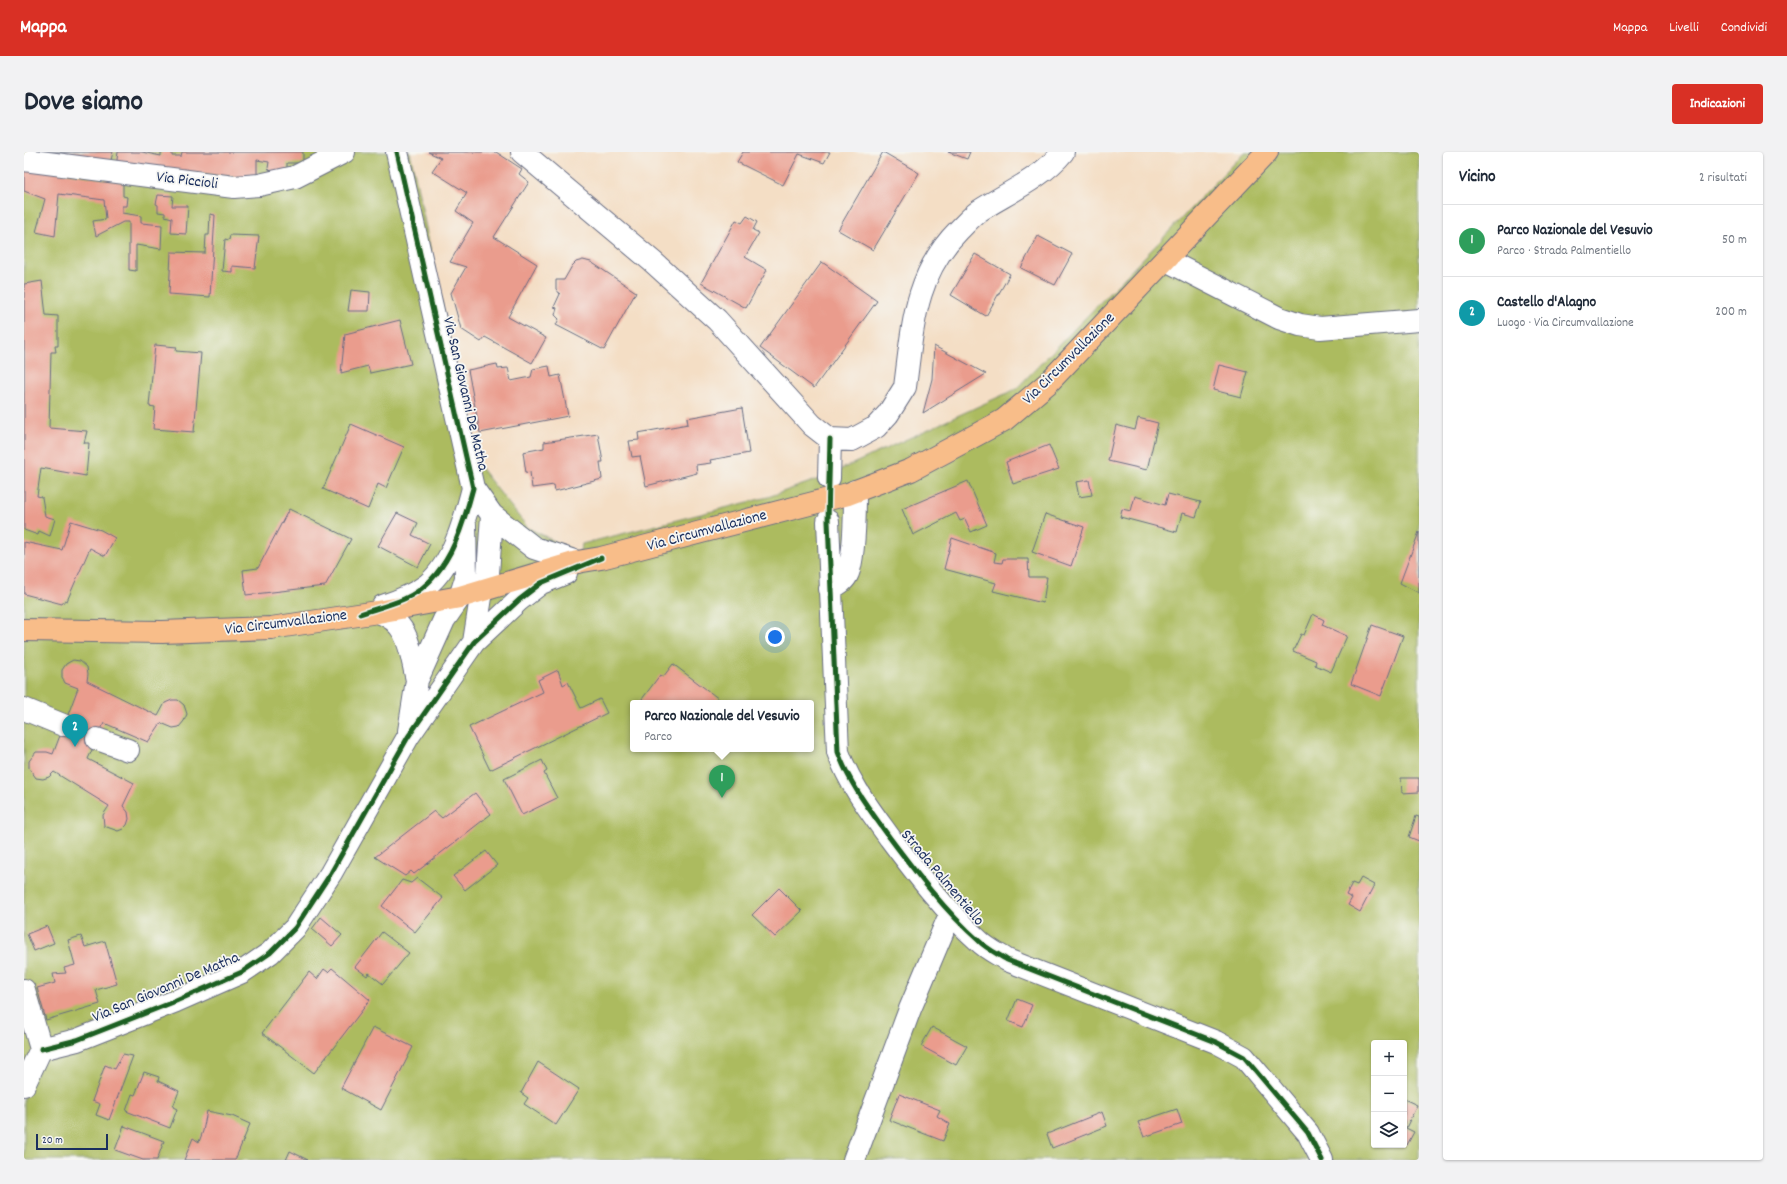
<!DOCTYPE html>
<html lang="it">
<head>
<meta charset="utf-8">
<style>
	:root { --surface:#fff; --page:#f2f2f3; --text:#1f2937; --muted:#747a83; --line:#e0e1e3; --accent:#d93025 }
	body { margin:0; font-family:Dekko,sans-serif; background:var(--page); color:var(--text) }
	.controls { position:absolute; right:12px; bottom:12px; display:grid; overflow:hidden; border-radius:4px; box-shadow:0 1px 3px #0004 }
	.controls button { width:36px; height:36px; display:grid; place-items:center; padding:0; border:0; border-bottom:1px solid var(--line); background:var(--surface); color:var(--text); font:20px sans-serif }
	.scale { position:absolute; left:12px; bottom:10px; width:72px; box-sizing:border-box; padding-left:4px; border:2px solid #1b2f5e; border-top:0; font-size:11px; line-height:14px; white-space:nowrap; color:#1b2f5e; -webkit-text-stroke:3px #f6f6f2; paint-order:stroke }
	.you { position:absolute; left:751px; top:485px; width:14px; height:14px; margin:-10px; border:3px solid #fff; border-radius:50%; background:#1a73e8; box-shadow:0 0 0 6px #1a73e833 }
	.badge { display:grid; place-items:center; width:26px; height:26px; border-radius:50%; background:var(--accent); color:#fff; font-size:13px; font-weight:700 }
	.pin { position:absolute; translate:-50% -33px; filter:drop-shadow(0 1px 2px #0008) }
	.pin::after { content:''; position:absolute; top:21px; width:14px; height:12px; background:inherit; clip-path:polygon(0 0,100% 0,50% 100%) }
	.popup { position:absolute; left:606px; top:548px; width:184px; height:52px; box-sizing:border-box; display:grid; place-content:center; border-radius:4px; background:var(--surface); filter:drop-shadow(0 1px 3px #0005); font-size:13px; white-space:nowrap; color:var(--muted) }
	.popup b { font-size:15px; color:var(--text) }
	.popup::after { content:''; position:absolute; left:50%; top:100%; margin-left:-8px; border:8px solid transparent; border-top-color:var(--surface) }
	.list { margin:0; padding:0; list-style:none }
	h2 { display:flex; justify-content:space-between; align-items:center; height:52px; margin:0; padding:0 16px; font-size:17px }
	h2 small { font-size:13px; font-weight:400; color:var(--muted) }
	.list li { display:grid; grid-template-columns:26px 1fr auto; gap:12px; align-items:center; box-sizing:border-box; height:72px; padding:0 16px; border-top:1px solid var(--line) }
	.list b { display:block; font-size:15px; white-space:nowrap }
	.list p { margin:0; font-size:13px; white-space:nowrap; color:var(--muted) }
	.list em { font-size:13px; font-style:normal; color:var(--muted) }
	.icon { flex:none; width:22px; height:22px; fill:none; stroke:currentColor; stroke-width:2; stroke-linecap:round; stroke-linejoin:round }
	.map { position:relative; flex:none; width:1395px; height:1008px; overflow:hidden; border-radius:4px }
	header { display:flex; align-items:center; gap:24px; box-sizing:border-box; height:56px; padding:0 20px; background:var(--accent); color:#fff }
	header strong { font-size:19px }
	nav { display:flex; gap:22px; margin-inline-start:auto; font-size:14px }
	.intro { display:flex; align-items:center; justify-content:space-between; box-sizing:border-box; height:96px; padding:0 24px }
	h1 { margin:0; font-size:28px }
	.button { padding:10px 18px; border-radius:4px; background:var(--accent); color:#fff; font-size:14px; font-weight:700 }
	main { display:flex; gap:24px; padding:0 24px }
	aside { flex:1; background:var(--surface); border-radius:4px; box-shadow:0 1px 3px #0004 }
	.map>svg:first-child { display:block }
	.green { fill:#acbb5e; stroke:#64755e; fill-rule:evenodd }
	.building { fill:#ea9c8d }
	.lines { fill:none; stroke-linecap:round; stroke-linejoin:round }
	.minor-tunnel { stroke:#c9bbb0; stroke-width:22; stroke-dasharray:22 11; stroke-linecap:butt }
	.minor-casing { stroke:#676c82; stroke-width:24 }
	.major-casing { stroke:#676c82; stroke-width:24 }
	.minor { stroke:#fff; stroke-width:22 }
	.major { stroke:#f8bd89; stroke-width:22 }
	.cycleway-casing { stroke:#f6f6f2; stroke-width:8 }
	.cycleway { stroke:#1b5e20; stroke-width:5 }
	.labels { text-anchor:middle; dominant-baseline:central; stroke-width:3.5; stroke-linejoin:round; paint-order:stroke }
	.street-label { font-size:16px; fill:#1b2f5e; stroke:#f6f6f2 }
</style>
</head>
<body>
<header>
<strong>Mappa</strong>
<nav><a>Mappa</a><a>Livelli</a><a>Condividi</a></nav>
</header>
<div class="intro"><h1>Dove siamo</h1><a class="button">Indicazioni</a></div>
<main>
<div class="map">
<svg width="1395" height="1008" viewBox="0 0 1395 1008">
	<rect width="100%" height="100%" fill="#f6f6f2"/>
	<filter id="ink" filterUnits="userSpaceOnUse"><feTurbulence type="fractalNoise" baseFrequency=".025" numOctaves="2"/><feDisplacementMap in="SourceGraphic" scale="8" xChannelSelector="R" yChannelSelector="G"/><feConvolveMatrix kernelMatrix="1 2 1 2 8 2 1 2 1" color-interpolation-filters="sRGB"/></filter>
	<filter id="wash" filterUnits="userSpaceOnUse"><feTurbulence type="fractalNoise" baseFrequency=".012" numOctaves="4" result="noise"/><feDisplacementMap in="SourceGraphic" scale="16" xChannelSelector="R" yChannelSelector="G"/><feGaussianBlur stdDeviation="0.9" result="paint"/><feColorMatrix in="noise" values="0 0 0 0 0 0 0 0 0 0 0 0 0 0 0 0 0 1.4 0 .05"/><feComposite in="paint" operator="in"/></filter>
	<g filter="url(#wash)">
		<rect width="100%" height="100%" fill="#f4dec5"/>
		<path class="green" d="M0,0H386L451,309L504,376L555,401L558,392L744,345L798,326L992,237L1139,86L1220,0H1395V1008H0ZM609,551H787V597H609ZM1350,891H1380V993H1350Z"/>
		<g id="blocks">
			<path class="building" d="M0,0H89L86,12Z
				M94,0H118L137,4V0H148V4H157L158,0H279V11H263V18L250,23L244,16L245,10L233,8V27L92,15Z
				M404,0H472L498,17L495,22L505,30L470,85L513,112L484,165L522,186L508,211L461,185L457,190L437,177L427,141L442,115L426,110L449,71L432,59L443,41L408,19L417,6Z
				M719,0H806L800,11L775,2L759,33L713,10Z
				M859,0L895,21L849,98L814,78Z
				M924,0H946L943,7Z
				M0,14L99,30V44L103,45L102,54H98V61L117,64V71L138,73L137,97L112,93V119L105,118V70H99L72,84L69,69L82,67L80,48L35,42L31,84L12,80L21,47L0,39Z
				M134,43L149,44L148,54H164L162,82L147,81L148,66L141,64V61L134,60V53L132,52Z
				M186,62L191,63L186,145L145,142L147,100L181,101L182,83H185Z
				M723,64L733,70L729,78L735,81L721,105L743,118L722,156L677,131L712,68L718,71Z
				M206,83L235,84L231,116L208,114V120L198,119L201,87L205,88Z
				M1014,84L1048,102L1031,133L997,116Z
				M951,102L986,122L962,164L927,143Z
				M559,108L567,110L612,140L580,198L532,173L535,167L531,163L533,156L530,155L536,142L532,137V128H540L548,114L552,110Z
				M798,110L853,149L790,236L736,196Z
				M18,129L22,163L34,164V194H31L32,200H27L25,276L63,279L60,291H65L62,324L17,316L13,344L18,345L21,364L31,367L26,384L15,379L14,383L0,378V132Z
				M327,138L346,140L345,159H324Z
				M376,168L387,212L346,221L344,214L317,221L321,182Z
				M131,193L153,195L152,199L177,201L170,280L129,277L131,255L125,254Z
				M910,194L962,222L899,261L908,227Z
				M473,212L474,217L484,216L487,229L507,225L509,217L525,214L527,225L536,223L544,264L456,281L444,218Z
				M1195,213L1224,220L1217,245L1189,238Z
				M718,256L725,301L686,308L687,311L672,313L673,321L622,334L616,304L608,305L605,289L615,288L614,281L664,272L663,266Z
				M1114,266L1134,271L1123,318L1084,309L1092,273L1111,278Z
				M327,272L380,295L362,336L354,332L344,357L299,337Z
				M574,282L579,310H576L578,327L531,339L530,333L508,336L506,320L502,321L499,300L520,296V290Z
				M1025,293L1035,317L989,332L982,310Z
				M1065,328L1068,343L1055,345L1052,330Z
				M944,329L963,373L947,380L941,367L936,369L932,361L889,383L878,357Z
				M1144,342L1177,350L1172,365L1158,361L1153,380L1096,365L1098,357L1107,359L1111,344L1141,353Z
				M265,357L327,387L301,434L222,443L219,418L234,416Z
				M373,361L394,371L388,383L406,392L394,415L354,394Z
				M1021,362L1060,375L1047,414L1008,400Z
				M47,369L77,378L91,386L81,404L66,396L43,449L41,448L38,452L0,442V390L38,398Z
				M1395,380V441L1376,431Z
				M928,386L972,401L970,410L978,411L979,407H1004L1005,425H1023L1019,451L969,439L972,431L920,417Z
				M1289,462L1300,468L1298,473L1323,484L1307,520L1291,513L1292,509L1269,499L1277,482L1280,483Z
				M1348,473L1379,484L1357,544L1327,532Z
				M49,508L56,509L63,515L64,522L63,529L134,564L141,551L148,548H154L160,553L163,562L160,569L155,575L149,576L137,571L124,590L80,571L64,607L110,631L99,654L104,660L105,667L103,673L99,677L94,679L80,674L79,663L85,654L30,620L25,625L19,627L12,626L5,616V609L12,600H23L29,602L54,536L41,531L38,525V518L42,512Z
				M649,512L695,547L692,551H615L636,523L639,525Z
				M534,518L539,533L544,530L557,556L576,547L583,561L466,618L445,575L519,540L514,528Z
				M518,608L523,619L520,621L533,646L498,663L480,627Z
				M1377,626H1395V640L1378,641Z
				M451,641L467,662L390,722L387,719L381,724L351,705L410,659L418,666Z
				M1392,664L1395,665V689L1385,685Z
				M462,699L473,713L441,738L429,724Z
				M393,726L419,746L391,780L358,754L378,728L387,731Z
				M1337,726L1350,733L1336,760L1324,753L1328,746L1322,743L1328,731L1333,733Z
				M755,736L778,759L751,785L728,763Z
				M297,765L318,783L308,794L288,777Z
				M23,774L30,791L10,799L3,782Z
				M358,780L385,801L359,832L345,821L343,824L331,815Z
				M57,784L61,795L81,789L93,832L72,838L76,852L22,868L13,836L31,831L29,822L42,821L40,816L51,813L44,788Z
				M308,816L346,848L290,921L238,881L285,820L293,827L300,817L304,820Z
				M993,847L1008,853L999,875L984,869Z
				M349,875L389,895L357,958L317,936Z
				M908,875L943,894L932,913L897,894Z
				M99,902L109,904L85,968L72,963L76,952L68,949L81,913L91,917Z
				M514,910L555,937L532,973L500,952L504,946L497,941Z
				M120,920L135,925L134,929L155,939L149,955L153,957L146,976L102,959L108,942L111,943Z
				M875,942L916,958L913,964L926,972L919,989L865,968Z
				M1380,947L1393,953L1382,976L1390,980L1383,993L1380,992Z
				M1153,957L1158,972L1120,985L1114,970Z
				M183,959L208,964L226,972L211,1008H160L169,986L175,990L179,979Z
				M1078,960L1083,974L1028,996L1023,982Z
				M100,974L140,989L133,1008H119L91,998Z
				M266,999L284,1008H262Z"/>
		</g>
	</g>
	<g filter="url(#ink)">
		<use href="#blocks" fill-opacity="0" stroke="#676c82" stroke-width="1"/>
		<g class="lines">
			<path class="minor-tunnel" d="M39,573L73,587"/>
			<defs>
				<path id="minor" d="M498,0L629,110L693,168L788,273L806,287
					M0,8L210,35L235,33L271,25L320,0
					M1142,108L1255,166L1276,173L1296,176L1395,168
					M806,287L828,288L852,275L864,262L881,235C889,175 890,123 935,78C941,72 948,64 955,59C983,41 1018,26 1039,0
					M805,326L806,287
					M449,336L468,363L510,396L553,410
					M804,369L814,600C826,633 846,658 866,686C893,722 921,759 955,789C963,797 974,802 983,808L1192,890L1220,905L1284,981L1298,1008
					M806,437C813,433 821,429 824,421C831,404 831,359 831,339
					M359,454C374,449 390,443 403,433C429,412 441,367 449,336L373,0
					M354,460C386,470 386,500 393,528
					M450,490L458,439L464,422L468,363
					M0,557L39,573
					M385,579L393,528L420,468L436,445L442,426L441,373
					M73,587L104,598
					M0,838L17,897L0,933
					M17,897L53,888L152,849L218,820L246,801L271,776L307,721L384,585L450,490L495,448L517,431L542,421
					M830,1008L886,857L927,760"/>
				<path id="major" d="M0,478L138,480L247,476L354,460L436,445L553,410L577,406L824,342L887,318L980,268L1024,231L1243,0"/>
			</defs>
			<use href="#minor" class="minor-casing"/>
			<use href="#major" class="major-casing"/>
			<use href="#minor" class="minor"/>
			<use href="#major" class="major"/>
			<defs>
				<path id="cycleway" d="M806,287L804,369L814,600C826,633 846,658 866,686C893,722 921,759 955,789C963,797 974,802 983,808L1192,890L1220,905L1284,981L1298,1008
					M336,462C351,457 366,453 380,447C423,428 438,378 449,336L373,0
					M17,897L53,888L152,849L218,820L246,801L271,776L307,721L384,585L450,490L495,448L517,431L577,406"/>
			</defs>
			<use href="#cycleway" class="cycleway-casing"/>
			<use href="#cycleway" class="cycleway"/>
		</g>
	</g>
	<g class="labels">
		<g class="street-label">
			<text transform="translate(163 29) rotate(7)">Via Piccioli</text>
			<text transform="translate(1045 207) rotate(-45)">Via Circumvallazione</text>
			<text transform="translate(441 242) rotate(77)">Via San Giovanni De Matha</text>
			<text transform="translate(683 379) rotate(-15)">Via Circumvallazione</text>
			<text transform="translate(262 471) rotate(-7)">Via Circumvallazione</text>
			<text transform="translate(918 726) rotate(50)">Strada Palmentiello</text>
			<text transform="translate(142 836) rotate(-23)">Via San Giovanni De Matha</text>
		</g>
	</g>
</svg>
<div class="controls">
<button>+</button>
<button>−</button>
<button><svg class="icon" aria-label="layers" viewBox="0 0 24 24"><path d="M12 4l9 5-9 5-9-5zM3 14l9 5 9-5"/></svg></button>
</div>
<div class="scale">20 m</div>
<div class="you"></div>
<div class="pin badge" style="left:698px;top:646px;background:#2e9e5b">1</div>
<div class="popup"><b>Parco Nazionale del Vesuvio</b>Parco</div>
<div class="pin badge" style="left:51px;top:595px;background:#0f9aa8">2</div>
</div>
<aside>
<h2>Vicino<small>2 risultati</small></h2>
<ul class="list">
<li><span class="badge" style="background:#2e9e5b">1</span><div><b>Parco Nazionale del Vesuvio</b><p>Parco · Strada Palmentiello</p></div><em>50 m</em></li>
<li><span class="badge" style="background:#0f9aa8">2</span><div><b>Castello d'Alagno</b><p>Luogo · Via Circumvallazione</p></div><em>200 m</em></li>
</ul>
</aside>
</main>
</body>
</html>
